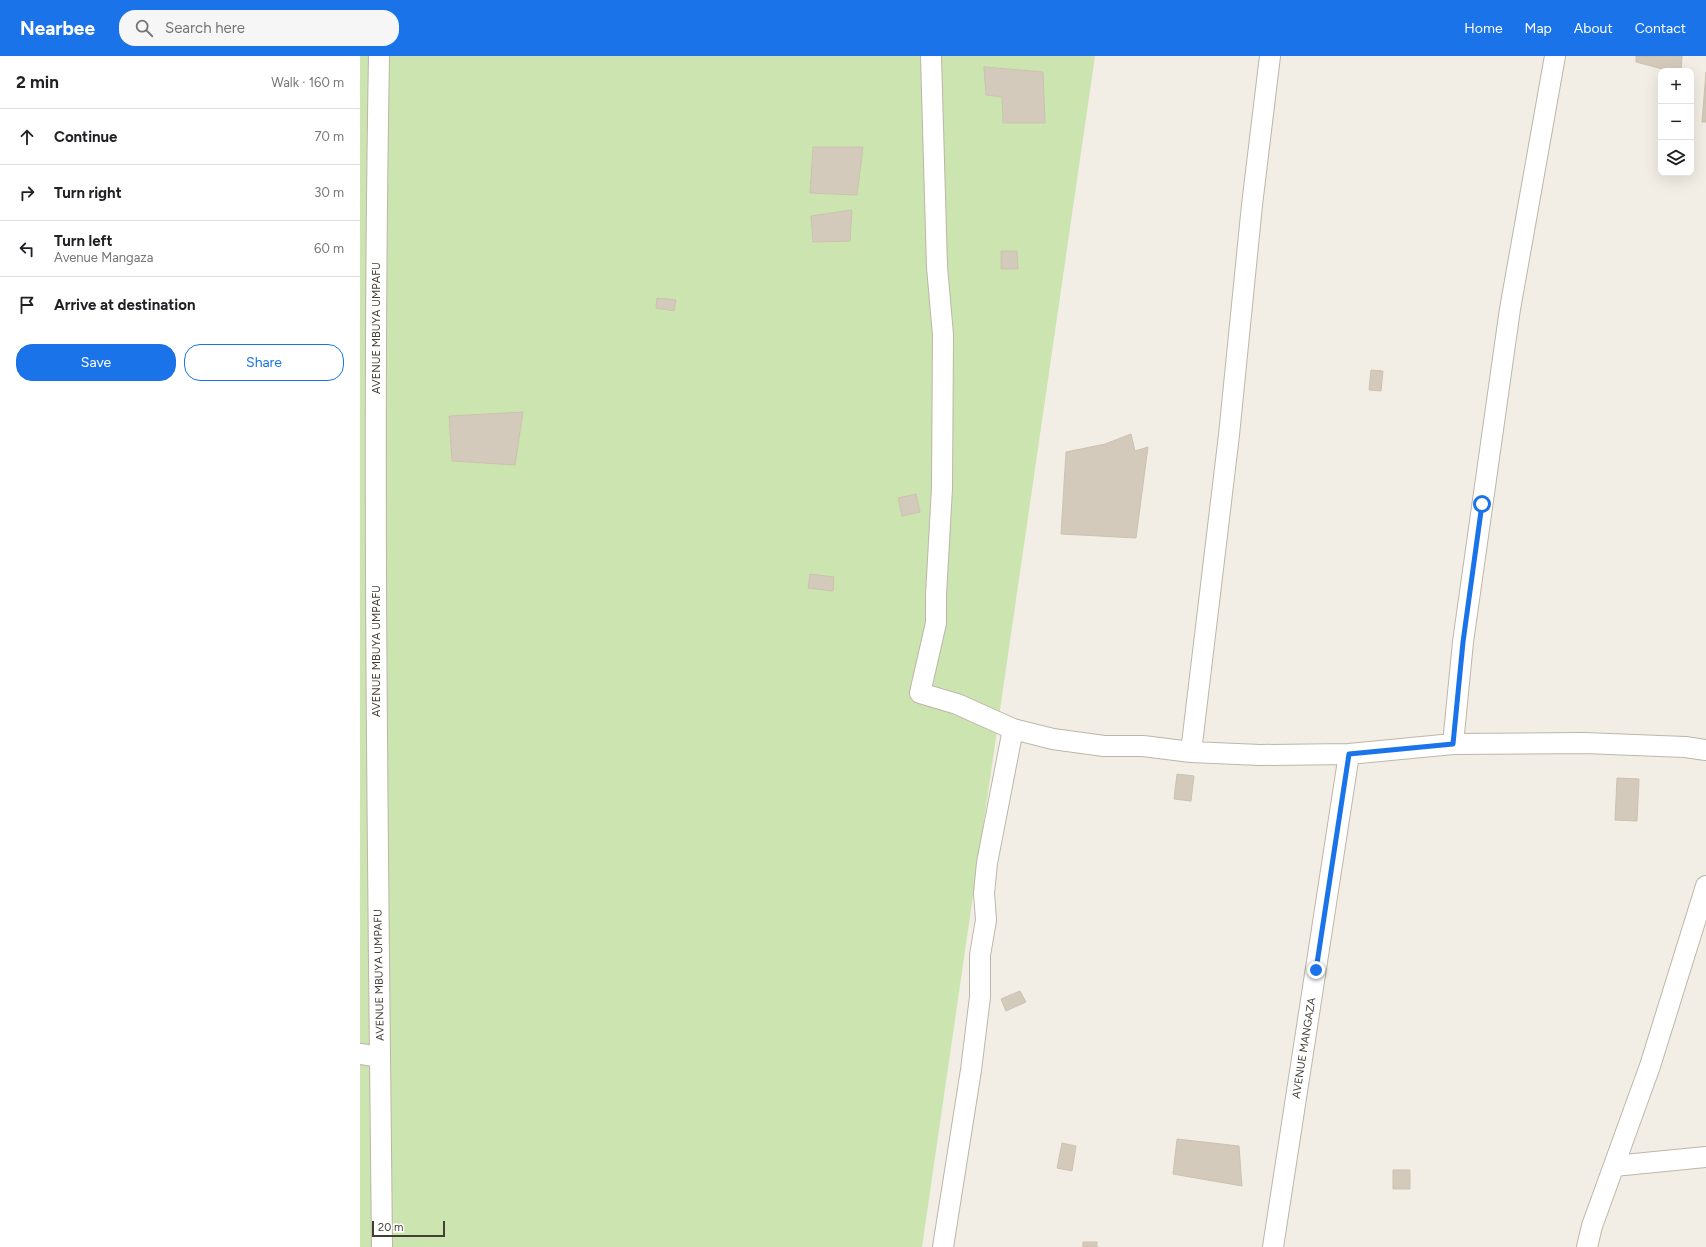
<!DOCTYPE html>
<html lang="en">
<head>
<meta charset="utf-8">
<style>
	:root { --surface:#fff; --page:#f6f6f6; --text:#202124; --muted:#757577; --line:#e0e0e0; --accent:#1a73e8 }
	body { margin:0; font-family:Figtree,sans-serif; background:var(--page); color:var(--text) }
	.controls { position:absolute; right:12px; top:12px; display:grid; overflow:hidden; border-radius:8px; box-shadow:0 4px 16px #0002 }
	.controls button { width:36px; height:36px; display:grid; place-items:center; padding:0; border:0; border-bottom:1px solid var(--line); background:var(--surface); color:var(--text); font:20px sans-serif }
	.scale { position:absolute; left:12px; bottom:10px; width:73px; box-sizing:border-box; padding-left:4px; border:2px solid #443e35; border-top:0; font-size:11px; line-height:14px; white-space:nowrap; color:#443e35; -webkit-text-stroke:3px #fff; paint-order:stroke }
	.stop { position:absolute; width:12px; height:12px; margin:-9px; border:3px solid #1a73e8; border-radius:50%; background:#fff }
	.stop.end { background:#1a73e8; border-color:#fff; box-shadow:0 1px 4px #0008 }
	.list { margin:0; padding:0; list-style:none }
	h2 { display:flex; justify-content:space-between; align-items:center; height:52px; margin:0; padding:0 16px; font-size:17px }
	h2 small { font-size:13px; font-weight:400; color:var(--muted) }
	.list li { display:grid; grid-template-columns:26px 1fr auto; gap:12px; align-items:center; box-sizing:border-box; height:56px; padding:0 16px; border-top:1px solid var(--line) }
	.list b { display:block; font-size:15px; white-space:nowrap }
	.list p { margin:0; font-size:13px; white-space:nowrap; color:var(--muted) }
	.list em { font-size:13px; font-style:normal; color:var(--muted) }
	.actions { display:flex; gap:8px; padding:12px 16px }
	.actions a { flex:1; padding:9px 0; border:1px solid var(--accent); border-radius:16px; text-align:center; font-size:14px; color:var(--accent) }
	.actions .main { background:var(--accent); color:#fff }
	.icon { flex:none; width:22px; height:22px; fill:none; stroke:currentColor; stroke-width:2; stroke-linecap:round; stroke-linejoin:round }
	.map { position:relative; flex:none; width:1346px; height:1191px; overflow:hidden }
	header { display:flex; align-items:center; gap:24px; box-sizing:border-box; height:56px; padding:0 20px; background:var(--accent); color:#fff }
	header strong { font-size:19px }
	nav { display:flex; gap:22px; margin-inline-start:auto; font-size:14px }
	.search { width:280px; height:36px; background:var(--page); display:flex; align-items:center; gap:10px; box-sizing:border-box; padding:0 14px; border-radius:16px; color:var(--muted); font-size:15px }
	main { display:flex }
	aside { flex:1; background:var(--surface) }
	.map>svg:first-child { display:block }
	.green { fill:#cbe4b0 }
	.building { fill:#d3cabb; stroke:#cdc2af }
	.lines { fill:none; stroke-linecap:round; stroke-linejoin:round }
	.street-casing { stroke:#bdb6a8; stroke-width:22 }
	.street { stroke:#fff; stroke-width:20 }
	.route { stroke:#1a73e8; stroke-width:5 }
	.labels { text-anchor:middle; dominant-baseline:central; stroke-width:3; stroke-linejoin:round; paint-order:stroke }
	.street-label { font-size:11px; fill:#443e35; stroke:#fff }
</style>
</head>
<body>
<header>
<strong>Nearbee</strong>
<div class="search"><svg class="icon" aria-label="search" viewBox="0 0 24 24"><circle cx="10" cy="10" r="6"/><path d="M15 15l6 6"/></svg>Search here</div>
<nav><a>Home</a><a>Map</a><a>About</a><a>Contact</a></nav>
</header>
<main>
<aside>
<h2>2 min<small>Walk · 160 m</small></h2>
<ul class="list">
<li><svg class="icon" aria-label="ahead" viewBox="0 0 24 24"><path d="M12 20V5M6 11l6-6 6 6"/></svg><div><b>Continue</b></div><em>70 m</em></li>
<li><svg class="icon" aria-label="right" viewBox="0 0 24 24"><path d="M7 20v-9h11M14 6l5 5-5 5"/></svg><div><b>Turn right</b></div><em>30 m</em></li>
<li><svg class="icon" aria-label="left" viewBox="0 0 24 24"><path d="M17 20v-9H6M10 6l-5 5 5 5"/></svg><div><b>Turn left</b><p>Avenue Mangaza</p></div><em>60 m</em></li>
<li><svg class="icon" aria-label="arrive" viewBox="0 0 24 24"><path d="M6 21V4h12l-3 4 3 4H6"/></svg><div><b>Arrive at destination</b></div></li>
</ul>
<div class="actions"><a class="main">Save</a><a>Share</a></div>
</aside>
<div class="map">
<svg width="1346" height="1191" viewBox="0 0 1346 1191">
	<rect width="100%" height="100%" fill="#f2eee5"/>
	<path class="green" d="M0,0H735L562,1191H0Z"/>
	<path class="building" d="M1276,0H1322L1321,15H1310L1276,6Z
		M624,11L683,16L685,67H643L642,41L626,39Z
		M1346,16V66H1342Z
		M453,91H503L497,139L450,137Z
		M492,154L490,185L453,186L451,160Z
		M641,195H657L658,213H641Z
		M297,242L316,244L314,255L296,252Z
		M1011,314L1023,315L1021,335L1009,334Z
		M163,356L155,409L92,405L89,360Z
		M771,378L775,395L788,391L776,482L701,478L706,396L745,388Z
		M556,438L560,456L542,460L538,442Z
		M450,518L474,521L473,535L448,532Z
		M817,718L834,720L831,745L814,743Z
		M1257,722L1279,723L1277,765L1255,764Z
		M660,935L666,946L646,955L641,943Z
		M817,1083L879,1090L882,1130L813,1118Z
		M702,1087L716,1090L712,1115L697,1112Z
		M1033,1114H1050V1133H1033Z
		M723,1186H737V1191H723Z"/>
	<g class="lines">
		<defs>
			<path id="street" d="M19,0C12,397 18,794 22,1191
				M571,0L577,211L583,279L582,432L576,539V567L560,637L597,648L653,673L693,683L744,690H783L831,696L900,699L989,698L1093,688L1224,687L1325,691L1346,694
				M1093,688L1103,586L1150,253L1195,0
				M831,696L869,379L892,149L910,0
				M0,998L20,1001
				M1254,1110L1346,1101
				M583,1191L611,1014L620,941V899L626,864L624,837L627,807L653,673
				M913,1191L989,698
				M1227,1191L1232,1170L1290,1010L1346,830"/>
		</defs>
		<use href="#street" class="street-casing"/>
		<use href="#street" class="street"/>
	</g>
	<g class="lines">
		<path class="route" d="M956,914L989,698L1093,688L1103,586L1122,448"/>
	</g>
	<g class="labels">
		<g class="street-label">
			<text transform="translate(16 272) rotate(-90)">AVENUE MBUYA UMPAFU</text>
			<text transform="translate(16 595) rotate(-90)">AVENUE MBUYA UMPAFU</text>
			<text transform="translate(19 919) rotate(-91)">AVENUE MBUYA UMPAFU</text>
			<text transform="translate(944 992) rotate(-81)">AVENUE MANGAZA</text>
		</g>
	</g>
</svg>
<div class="controls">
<button>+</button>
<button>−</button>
<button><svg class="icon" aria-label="layers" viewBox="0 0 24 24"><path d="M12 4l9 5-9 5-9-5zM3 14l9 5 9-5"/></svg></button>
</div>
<div class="scale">20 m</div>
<div class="stop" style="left:1122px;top:448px"></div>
<div class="stop end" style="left:956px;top:914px"></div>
</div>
</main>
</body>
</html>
